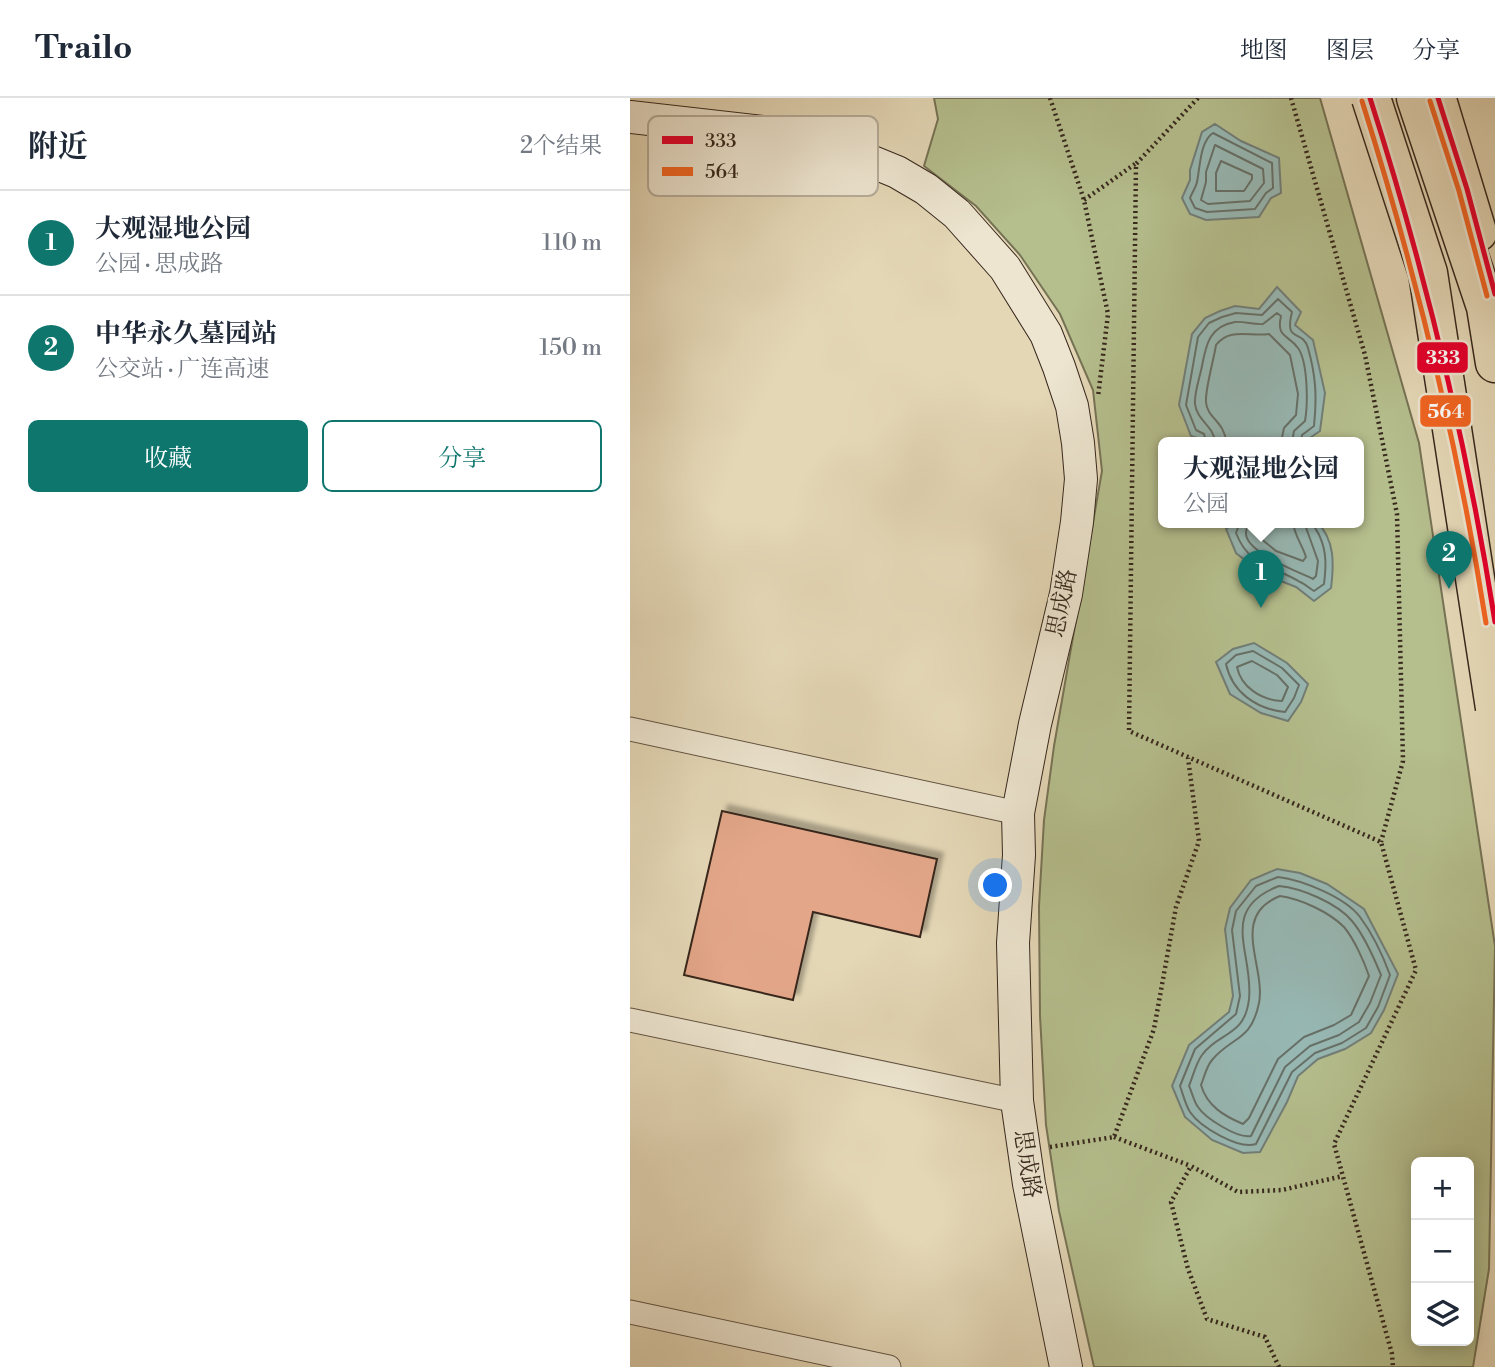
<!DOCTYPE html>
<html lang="zh">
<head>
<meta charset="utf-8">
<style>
	:root { --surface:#fff; --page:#f6f6f7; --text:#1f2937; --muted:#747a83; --line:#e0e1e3; --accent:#0f766e }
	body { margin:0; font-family:"Libre Bodoni","Noto Serif SC",serif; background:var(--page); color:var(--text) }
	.controls { position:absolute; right:21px; bottom:21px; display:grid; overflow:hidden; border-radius:10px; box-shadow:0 4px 18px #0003 }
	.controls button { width:63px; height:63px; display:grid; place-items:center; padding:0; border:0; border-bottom:2px solid var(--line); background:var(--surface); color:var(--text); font:35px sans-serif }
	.you { position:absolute; left:366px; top:788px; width:24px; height:24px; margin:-18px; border:5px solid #fff; border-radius:50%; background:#1a73e8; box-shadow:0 0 0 10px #1a73e833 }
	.badge { display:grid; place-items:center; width:46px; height:46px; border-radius:50%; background:var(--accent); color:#fff; font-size:23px; font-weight:700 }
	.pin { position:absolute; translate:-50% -58px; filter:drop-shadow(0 2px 4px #0008) }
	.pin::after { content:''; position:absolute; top:37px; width:24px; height:21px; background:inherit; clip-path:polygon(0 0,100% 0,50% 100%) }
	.popup { position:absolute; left:528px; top:339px; width:206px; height:91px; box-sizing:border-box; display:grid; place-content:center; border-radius:10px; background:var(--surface); filter:drop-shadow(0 2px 5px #0005); font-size:23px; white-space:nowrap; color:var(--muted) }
	.popup b { font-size:26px; color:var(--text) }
	.popup::after { content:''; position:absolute; left:50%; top:100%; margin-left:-14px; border:14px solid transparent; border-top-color:var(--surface) }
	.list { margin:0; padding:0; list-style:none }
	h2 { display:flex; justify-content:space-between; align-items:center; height:91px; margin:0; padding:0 28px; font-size:30px }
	h2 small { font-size:23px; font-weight:400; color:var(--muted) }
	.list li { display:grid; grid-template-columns:46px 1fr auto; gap:21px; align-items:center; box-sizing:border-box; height:105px; padding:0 28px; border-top:2px solid var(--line) }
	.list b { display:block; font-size:26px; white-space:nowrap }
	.list p { margin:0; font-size:23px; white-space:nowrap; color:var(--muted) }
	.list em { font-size:23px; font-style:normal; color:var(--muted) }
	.actions { display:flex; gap:14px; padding:21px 28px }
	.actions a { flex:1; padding:16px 0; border:2px solid var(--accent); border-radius:10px; text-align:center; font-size:24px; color:var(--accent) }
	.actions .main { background:var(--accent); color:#fff }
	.icon { flex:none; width:38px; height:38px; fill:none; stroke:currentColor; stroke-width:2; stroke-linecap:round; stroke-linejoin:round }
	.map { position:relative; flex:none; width:865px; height:1269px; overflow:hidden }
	header { display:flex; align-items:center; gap:42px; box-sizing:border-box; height:98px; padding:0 35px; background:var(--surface); border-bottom:2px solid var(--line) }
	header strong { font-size:33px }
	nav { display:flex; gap:38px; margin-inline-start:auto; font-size:24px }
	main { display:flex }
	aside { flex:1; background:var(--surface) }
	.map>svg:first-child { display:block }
	.green { fill:#b5be8d; stroke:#767355; stroke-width:2; fill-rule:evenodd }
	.water { fill:#97b8b4; stroke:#717e78; stroke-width:2 }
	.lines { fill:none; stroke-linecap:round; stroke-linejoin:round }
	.shore { stroke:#677068; stroke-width:2 }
	.building { fill:#e3a689; stroke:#37281d; stroke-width:2; filter:url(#shadow) }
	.street-casing { stroke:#625443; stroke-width:25 }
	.secondary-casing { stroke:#37281d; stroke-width:34 }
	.primary-casing { stroke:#37281d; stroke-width:38 }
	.highway-casing { stroke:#37281d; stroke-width:41 }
	.path { stroke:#37281d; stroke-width:4.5; stroke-dasharray:2 3.5; stroke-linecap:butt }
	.street { stroke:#ede5d0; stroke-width:23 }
	.secondary { stroke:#ede5d0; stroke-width:32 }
	.primary { stroke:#e4d7b6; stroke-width:35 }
	.highway { stroke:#e4d7b6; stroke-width:38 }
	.highway-bridge-casing { stroke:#37281d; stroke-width:41; stroke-linecap:butt }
	.highway-bridge { stroke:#e4d7b6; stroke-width:38 }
	.bus-1-casing { stroke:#ede5d0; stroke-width:10 }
	.bus-2-casing { stroke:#ede5d0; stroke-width:10 }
	.bus-1 { stroke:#e4002b; stroke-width:5 }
	.bus-2 { stroke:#f26522; stroke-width:5 }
	.labels { text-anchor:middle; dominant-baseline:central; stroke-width:5; stroke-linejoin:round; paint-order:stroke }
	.street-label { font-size:23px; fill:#37281d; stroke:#ede5d0 }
	.key { fill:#ede5d0; stroke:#b6ac9a; stroke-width:2 }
	.key-label { font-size:19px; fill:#37281d }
	.line-badge { stroke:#ede5d0; stroke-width:2.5 }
	.badge-label { font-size:19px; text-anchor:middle; font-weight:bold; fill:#fff }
</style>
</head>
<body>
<header>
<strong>Trailo</strong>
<nav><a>地图</a><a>图层</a><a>分享</a></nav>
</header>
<main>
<aside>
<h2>附近<small>2个结果</small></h2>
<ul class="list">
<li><span class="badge">1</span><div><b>大观湿地公园</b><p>公园 · 思成路</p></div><em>110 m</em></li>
<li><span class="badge">2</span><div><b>中华永久墓园站</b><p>公交站 · 广连高速</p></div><em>150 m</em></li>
</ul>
<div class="actions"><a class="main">收藏</a><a>分享</a></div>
</aside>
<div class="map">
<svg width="865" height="1269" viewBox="0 0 865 1269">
	<defs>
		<filter id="shadow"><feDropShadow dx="6" dy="-6" stdDeviation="2" flood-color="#0004"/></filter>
	</defs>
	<rect width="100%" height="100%" fill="#e4d7b6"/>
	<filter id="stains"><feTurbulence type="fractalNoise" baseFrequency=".00286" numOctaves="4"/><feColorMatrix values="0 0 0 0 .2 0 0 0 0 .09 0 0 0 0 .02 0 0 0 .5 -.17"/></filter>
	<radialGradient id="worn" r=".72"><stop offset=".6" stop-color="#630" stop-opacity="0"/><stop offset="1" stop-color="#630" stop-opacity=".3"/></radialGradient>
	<path class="green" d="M304,0H690L789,345L865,848L859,1171L843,1269H464L429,1113L416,1027L410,918L409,808L414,722L424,648L472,373L463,292L430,216L390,157L346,108L294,68L308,21ZM533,344H729V424H533ZM786,1064H839V1243H786Z"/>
	<path class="water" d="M585,26L611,43L649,60L651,95L641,100L629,119L576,122L560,116L552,100L560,82V72L572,34Z
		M647,189L671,214L665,227L683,242L695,295L690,333L674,344H579L561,338L549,307L562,236L575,220L590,213L605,208L629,211Z
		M607,424H687C705,442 704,466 701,490L684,503L666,489L633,476L606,455L596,431Z
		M624,545L657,565L678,586L671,604L658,623L631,615L600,596L586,564L603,551Z
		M647,771L670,775L697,786L734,811L768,876L754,912L741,935L715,951L688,961L668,978L657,1004L630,1054L613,1055L582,1042L555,1019L542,988L559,947L599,914L603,898L595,831L600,810L621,782Z"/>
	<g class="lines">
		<path class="shore" d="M583,35L642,65L643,90L636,95L625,111L577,114L565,110L560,100C562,95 566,89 567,84C570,70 570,43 583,35Z
			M585,47L633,71L634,85L620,103L578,106L571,102L576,84V74Z
			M591,63L622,77V81L614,93H586V75Z
			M576,344L574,336L566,332L556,307L568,239L579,225L592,219L606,215L632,217L648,201L662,214C654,246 672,230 678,250C686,278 687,299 684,328L672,337L671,344
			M585,344C584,328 567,323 565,306C564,295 570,279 572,268C576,246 580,228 605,224C614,223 624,227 633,226L647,215L651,218C646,240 658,236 668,250C678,264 678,306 675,323L664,333L662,344
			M596,344C595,324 577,320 576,304C575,291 584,261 586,247C600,229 620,239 639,236L660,257L668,296L666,317L654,330L651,344
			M610,424L606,435C619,469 644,468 670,484C675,486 679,490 684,493L694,486C696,469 697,455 690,439C688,433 684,431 683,424
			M618,424C618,428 616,431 616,435C615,454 669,474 683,481L686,478L688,463L674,424
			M629,424V439L646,453L673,463L676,459C672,446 664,437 663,424
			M623,553L652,570L669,587L664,600L655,614C626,611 602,594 596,566L606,557Z
			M622,563L647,577L658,589L652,603C631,602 611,589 607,569Z
			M648,779C672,782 715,799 730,819C742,835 753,858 760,877L748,909L736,930L712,945L685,955L662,974L626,1046C609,1052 570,1029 560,1014C555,1006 553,996 550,988L565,951L606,916L610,898L602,832L606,813L626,788Z
			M649,788C671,790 707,805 722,823C734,837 744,860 751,877L740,905L729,924L709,937L680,948L655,969L621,1038C608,1041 575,1020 568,1009C564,1004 562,994 559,988C563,978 566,965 572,957C588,934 615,939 619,901C624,855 587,812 649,788Z
			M650,798C671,801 699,814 714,829C724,841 734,863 739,878L721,917L704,927L674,939L648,961L619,1020L613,1026C594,1018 577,1008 571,987C574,980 576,969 582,962C602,938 621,944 629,905C636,868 599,818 650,798Z"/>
	</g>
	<path class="building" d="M92,713L307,761L290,839L183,814L163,902L54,877Z"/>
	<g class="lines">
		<defs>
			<path id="street" d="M0,631L388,715
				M0,922L387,1003
				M0,1214L259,1269"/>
			<path id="secondary" d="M0,19L152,36L196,45L267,74L296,91L327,116L375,170L416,236L429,269L442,308L448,345L451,381L447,424L436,496L405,626L388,715L389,757L383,845L387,1003L399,1086L436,1269"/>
			<path id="primary" d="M808,0L849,135"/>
			<path id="highway" d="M786,0L856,209L865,265"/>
		</defs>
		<use href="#street" class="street-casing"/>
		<use href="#secondary" class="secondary-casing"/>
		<use href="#primary" class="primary-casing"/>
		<use href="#highway" class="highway-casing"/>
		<path class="path" d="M420,0L454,102L478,216L468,299
			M568,0L506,66L499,633L751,744L786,872L704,1046L762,1256L763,1269
			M661,0L735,257L767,416L773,663L751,744
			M454,102L505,66
			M484,1039L561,1068
			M420,1049L484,1039L524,931L546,809L569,743L558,660
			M649,1269L635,1239L577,1221L558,1171L541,1104L561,1068L608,1094L652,1092L713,1078"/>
		<use href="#street" class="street"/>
		<use href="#secondary" class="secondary"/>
		<use href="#primary" class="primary"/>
		<use href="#highway" class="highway"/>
		<defs>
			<path id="highway-bridge" d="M741,0L798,175L865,610"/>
		</defs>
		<use href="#highway-bridge" class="highway-bridge-casing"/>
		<use href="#highway-bridge" class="highway-bridge"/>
		<defs>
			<path id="bus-1" d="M740,0C795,172 837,346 865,524
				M808,0L837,91L865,196"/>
			<path id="bus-2" d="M732,3C786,174 828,347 856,525
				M800,3L829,93L857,198"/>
		</defs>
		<use href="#bus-1" class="bus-1-casing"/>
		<use href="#bus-2" class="bus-2-casing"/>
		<use href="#bus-1" class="bus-1"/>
		<use href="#bus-2" class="bus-2"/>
	</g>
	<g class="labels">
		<g class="street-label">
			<text transform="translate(432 505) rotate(-78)">思成路</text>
			<text transform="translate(397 1066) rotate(81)">思成路</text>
		</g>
	</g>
	<rect x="18" y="18" width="230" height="80" rx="10" class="key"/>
	<rect x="32" y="38" width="31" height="8" fill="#e4002b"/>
	<rect x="32" y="69" width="31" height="9" fill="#f26522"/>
	<g class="key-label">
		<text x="75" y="49">333</text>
		<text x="75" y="80">564</text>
	</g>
	<g class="line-badge">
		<rect x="786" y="243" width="53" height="33" rx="7" fill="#e4002b"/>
		<rect x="789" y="296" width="53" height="34" rx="7" fill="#f26522"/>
	</g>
	<g class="badge-label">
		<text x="813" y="266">333</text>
		<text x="816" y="320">564</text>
	</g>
	<rect width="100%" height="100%" filter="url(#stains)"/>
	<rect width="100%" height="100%" fill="url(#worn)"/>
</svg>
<div class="controls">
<button>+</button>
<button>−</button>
<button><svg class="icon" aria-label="layers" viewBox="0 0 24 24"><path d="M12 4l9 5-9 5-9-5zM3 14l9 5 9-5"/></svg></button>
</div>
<div class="you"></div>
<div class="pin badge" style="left:631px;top:510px">1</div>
<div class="popup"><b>大观湿地公园</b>公园</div>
<div class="pin badge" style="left:819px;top:491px">2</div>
</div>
</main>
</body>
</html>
